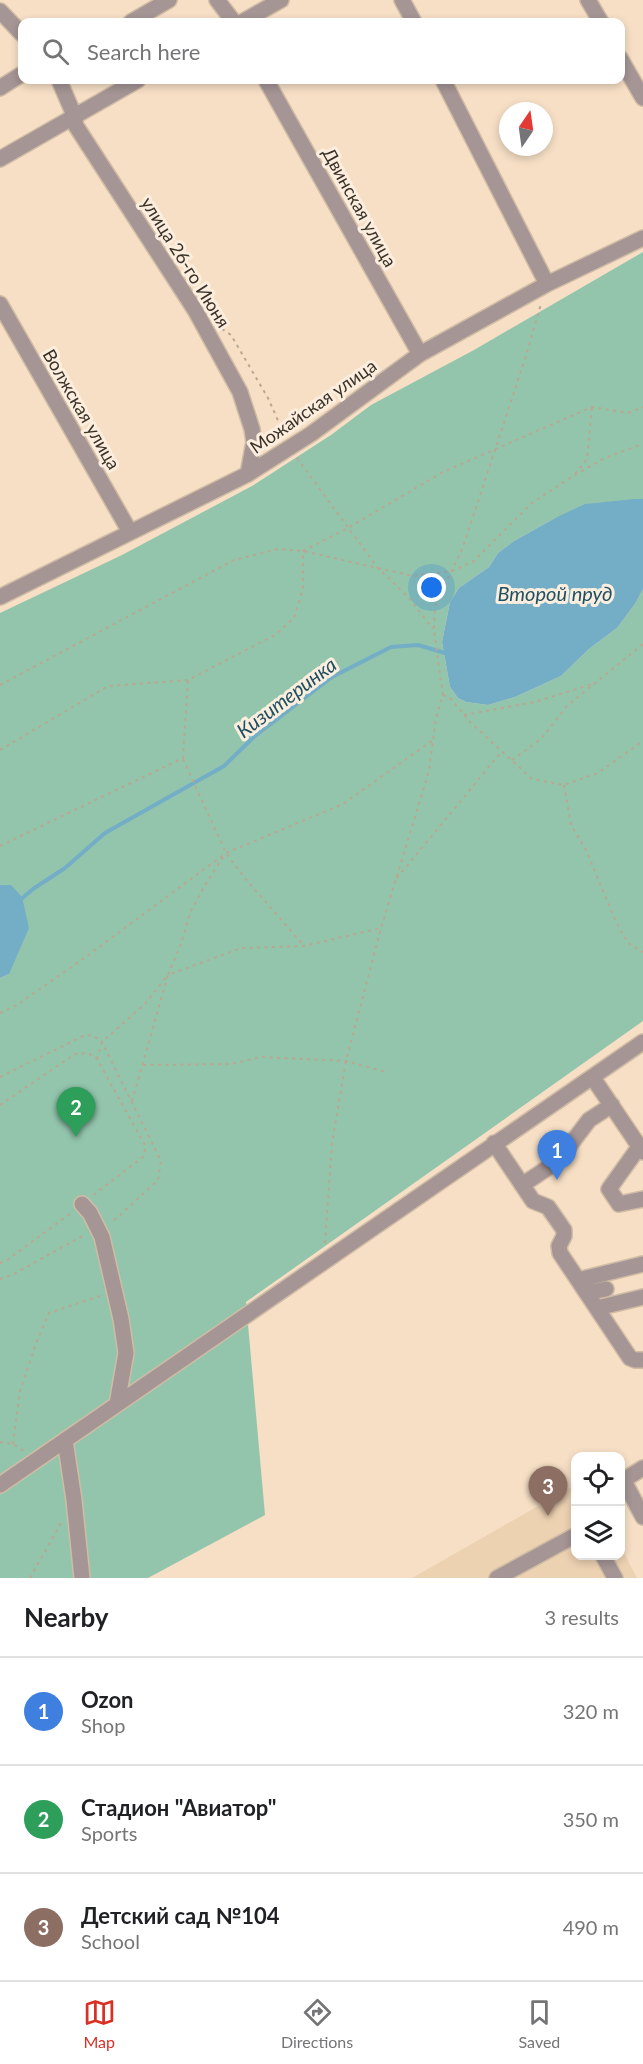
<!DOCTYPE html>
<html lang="en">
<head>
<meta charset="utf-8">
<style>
	:root { --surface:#fff; --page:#f6f6f6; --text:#202124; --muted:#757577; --line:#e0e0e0; --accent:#d93025 }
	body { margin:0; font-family:Lato,sans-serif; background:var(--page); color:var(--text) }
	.controls { position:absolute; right:18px; bottom:18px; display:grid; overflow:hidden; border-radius:12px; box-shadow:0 3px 9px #0003 }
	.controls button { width:54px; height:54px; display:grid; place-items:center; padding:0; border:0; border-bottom:2px solid var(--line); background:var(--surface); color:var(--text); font:30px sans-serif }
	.compass { position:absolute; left:499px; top:102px; width:54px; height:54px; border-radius:50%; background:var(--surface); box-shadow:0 3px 9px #0003; rotate:13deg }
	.you { position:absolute; left:432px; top:588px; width:21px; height:21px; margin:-15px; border:4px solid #fff; border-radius:50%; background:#1a73e8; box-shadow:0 0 0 9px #1a73e833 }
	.badge { display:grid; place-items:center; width:39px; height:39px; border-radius:50%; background:var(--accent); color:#fff; font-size:20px; font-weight:700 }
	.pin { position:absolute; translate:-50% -50px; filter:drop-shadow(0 2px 3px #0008) }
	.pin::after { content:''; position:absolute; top:32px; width:21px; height:18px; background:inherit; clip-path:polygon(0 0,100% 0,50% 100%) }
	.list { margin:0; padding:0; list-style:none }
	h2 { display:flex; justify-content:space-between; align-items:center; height:78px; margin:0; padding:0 24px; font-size:26px }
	h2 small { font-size:20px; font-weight:400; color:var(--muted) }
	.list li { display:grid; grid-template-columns:39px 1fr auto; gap:18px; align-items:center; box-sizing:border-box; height:108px; padding:0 24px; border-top:2px solid var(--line) }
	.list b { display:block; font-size:22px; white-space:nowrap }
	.list p { margin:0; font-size:20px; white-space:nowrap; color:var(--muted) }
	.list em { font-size:20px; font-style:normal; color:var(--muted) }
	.icon { flex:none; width:33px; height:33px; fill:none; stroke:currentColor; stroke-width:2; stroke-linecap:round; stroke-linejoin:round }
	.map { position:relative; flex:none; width:643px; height:1578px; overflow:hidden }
	.search { position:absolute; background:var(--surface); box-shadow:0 3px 9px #0003; left:18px; right:18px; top:18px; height:66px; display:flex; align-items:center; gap:15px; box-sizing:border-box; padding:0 21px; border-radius:12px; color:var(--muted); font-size:22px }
	.sheet { height:402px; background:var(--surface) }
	nav { display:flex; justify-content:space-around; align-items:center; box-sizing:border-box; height:84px; border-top:2px solid var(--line); background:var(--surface); font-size:16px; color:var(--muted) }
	nav a { display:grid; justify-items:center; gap:3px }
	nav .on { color:var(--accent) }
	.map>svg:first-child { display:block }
	.built { fill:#edd2b2 }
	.green { fill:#93c5ad }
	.water { fill:#73aec6 }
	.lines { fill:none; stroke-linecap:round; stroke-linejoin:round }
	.stream { stroke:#73aec6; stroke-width:4 }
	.minor-casing { stroke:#d0bca5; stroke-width:18 }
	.path { stroke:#b9a792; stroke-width:2; stroke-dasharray:3 4.5; stroke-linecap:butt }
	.minor { stroke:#a59595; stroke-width:15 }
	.labels { text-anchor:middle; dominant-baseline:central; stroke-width:6; stroke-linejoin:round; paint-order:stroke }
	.street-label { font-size:18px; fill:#3a3127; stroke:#fceede }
	.water-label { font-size:20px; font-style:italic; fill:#1f5062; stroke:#fceede }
</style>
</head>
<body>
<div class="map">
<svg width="643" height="1578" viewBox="0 0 643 1578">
	<rect width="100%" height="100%" fill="#f6dfc5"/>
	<path class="built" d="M575,1485L576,1556H620L621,1547L637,1578H412Z"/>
	<path class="green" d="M643,252V499L613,502L555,518L514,541L498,553L489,567L459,588L450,602L442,642L450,687L458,698L466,702L488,705L515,697L561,676L589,649L617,628L635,604L643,589V1021L246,1302L265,1515L148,1578H0V978L9,974L11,885H0V613L122,555L252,486L331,435L371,405L474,350Z"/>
	<path class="water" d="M635,499H643V589L635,604L617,628L589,649L561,676L515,697L488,705L466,702L458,698L450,687L442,642L450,602L459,588L489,567L498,553L514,541L555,518L585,504Z
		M0,885H11L22,897L29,928L9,974L0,978Z"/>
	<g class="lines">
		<path class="stream" d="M19,901L33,889L65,868L105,833L224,766L255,736L332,677L391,647L418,645L445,653L448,650"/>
		<defs>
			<path id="minor" d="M217,0L234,22
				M402,0L414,22
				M588,0L601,22
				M0,11L22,34
				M131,22L169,0
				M242,22L281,0
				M620,58L643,98
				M59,80L74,115L76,126L195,310L240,392L252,429L254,442L248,474
				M266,80L420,354
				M443,80L547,284
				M0,88L22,74
				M0,159L138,80
				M0,304L130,532
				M0,597L248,474L311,434L420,354L547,284L643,238
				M593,1078L643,1152
				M494,1143L533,1201L548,1207L564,1230V1236L559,1246L560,1253L630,1358L635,1360H643
				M639,1147L609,1189L619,1204L643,1199
				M522,1185L558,1161L589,1120L612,1105
				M82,1204L90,1213L102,1237L121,1319L126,1353L117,1404
				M578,1280L643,1264
				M587,1293L606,1289
				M597,1308L643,1297
				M65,1440L74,1500L82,1578
				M643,1468L627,1478L625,1483L643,1517
				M0,1485L643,1042
				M603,1556L615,1578
				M497,1578L576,1535"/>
		</defs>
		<use href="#minor" class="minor-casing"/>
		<path class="path" d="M222,329L231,335L268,398L284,434
			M297,458L377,567L409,598L433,629
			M575,474L587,459L592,407
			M0,685L234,560L278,549L303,551L413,576L452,571L474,561L532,503L573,476L605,458L637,446H643
			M443,695L451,699L470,722L532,779L564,785L598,773L643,741
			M464,715L535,702L592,684
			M0,750L108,686L188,680L275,635L294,618L303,589V551L348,528L443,472L592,407L628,413L643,407
			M183,759L226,853L244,877L304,946
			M512,760L541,739L567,706L643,644
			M564,785L571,825L586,850L616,922L628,943L643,952
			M0,846L183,758L188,680
			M397,878L502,751
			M0,1013L17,1005L87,956L226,853L343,804L433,740
			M97,1059L102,1042L144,1005L168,975L181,944L190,913L204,887L225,854
			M143,1065L231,1064L261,1057L346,1061L386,1072
			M0,1077L83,1036L92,1035L102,1042L161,1161L158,1180L117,1218L110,1222
			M132,1101L168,975L241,948L304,946L381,928
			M0,1105L75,1054L88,1053L97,1059L146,1147L143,1157L92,1196
			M325,1243L332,1143L346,1061L381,928L429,771L436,718L443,695L434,630L435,606L463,547L525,359L541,304
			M0,1263L6,1261L71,1213
			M0,1279L12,1275L86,1234
			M0,1442L13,1444L24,1451
			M13,1444L20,1391L35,1346L49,1313L103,1295
			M30,1578L61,1523"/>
		<use href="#minor" class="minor"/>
	</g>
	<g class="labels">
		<g class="street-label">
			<text transform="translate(360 207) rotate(61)">Двинская улица</text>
			<text transform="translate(186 262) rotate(58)">улица 26-го Июня</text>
			<text transform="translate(313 406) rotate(-35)">Можайская улица</text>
			<text transform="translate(82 409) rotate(60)">Волжская улица</text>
		</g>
		<g class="water-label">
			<text x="555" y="593">Второй пруд</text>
			<text transform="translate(286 697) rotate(-37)">Кизитеринка</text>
		</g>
	</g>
</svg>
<div class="controls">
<button><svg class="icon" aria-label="locate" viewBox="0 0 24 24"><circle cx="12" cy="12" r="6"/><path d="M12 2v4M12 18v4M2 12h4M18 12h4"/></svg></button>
<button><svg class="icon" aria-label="layers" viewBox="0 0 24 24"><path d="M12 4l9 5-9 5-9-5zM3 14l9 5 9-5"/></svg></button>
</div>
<svg class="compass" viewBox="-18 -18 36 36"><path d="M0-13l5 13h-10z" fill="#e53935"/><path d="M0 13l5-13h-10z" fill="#757577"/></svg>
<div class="you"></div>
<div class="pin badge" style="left:557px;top:1180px;background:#3f7fe0">1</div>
<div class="pin badge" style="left:76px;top:1137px;background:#2e9e5b">2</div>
<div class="pin badge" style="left:548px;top:1516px;background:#8d6e63">3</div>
<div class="search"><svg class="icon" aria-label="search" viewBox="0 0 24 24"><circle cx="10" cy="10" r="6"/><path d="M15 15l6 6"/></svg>Search here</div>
</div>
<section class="sheet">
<h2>Nearby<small>3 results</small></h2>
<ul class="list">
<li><span class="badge" style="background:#3f7fe0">1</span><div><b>Ozon</b><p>Shop</p></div><em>320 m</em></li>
<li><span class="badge" style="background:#2e9e5b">2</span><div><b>Стадион &quot;Авиатор&quot;</b><p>Sports</p></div><em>350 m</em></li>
<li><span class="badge" style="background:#8d6e63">3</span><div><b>Детский сад №104</b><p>School</p></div><em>490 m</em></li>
</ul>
</section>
<nav>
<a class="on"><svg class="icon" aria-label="map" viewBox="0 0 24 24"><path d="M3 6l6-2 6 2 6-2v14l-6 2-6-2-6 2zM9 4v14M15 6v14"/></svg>Map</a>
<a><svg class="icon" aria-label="directions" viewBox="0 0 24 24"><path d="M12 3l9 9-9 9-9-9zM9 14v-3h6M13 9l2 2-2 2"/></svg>Directions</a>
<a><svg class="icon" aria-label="saved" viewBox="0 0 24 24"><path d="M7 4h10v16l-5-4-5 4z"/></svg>Saved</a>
</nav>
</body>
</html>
